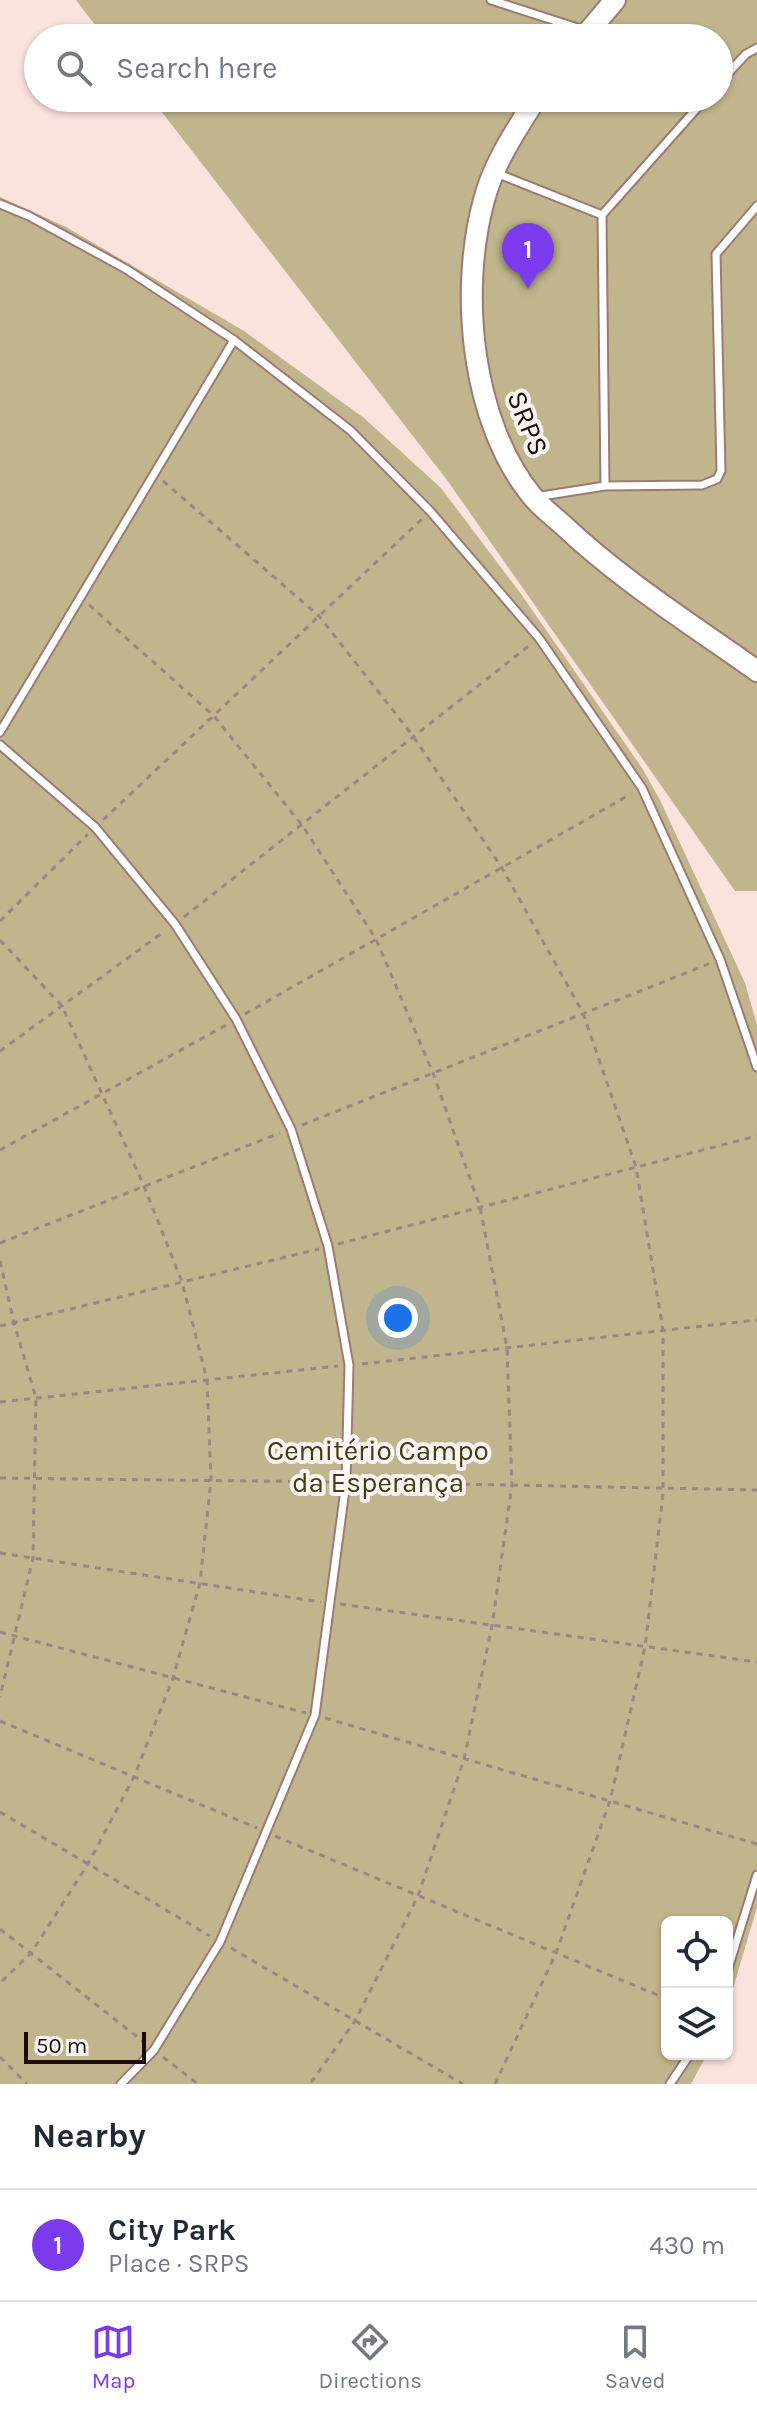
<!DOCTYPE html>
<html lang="en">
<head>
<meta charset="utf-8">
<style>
	:root { --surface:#fff; --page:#f6f6f7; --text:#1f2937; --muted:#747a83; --line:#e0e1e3; --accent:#7c3aed }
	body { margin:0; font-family:Karla,sans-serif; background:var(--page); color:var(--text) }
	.controls { position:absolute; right:24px; bottom:24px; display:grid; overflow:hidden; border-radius:12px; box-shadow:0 2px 6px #0004 }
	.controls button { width:72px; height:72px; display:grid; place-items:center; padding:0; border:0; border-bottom:2px solid var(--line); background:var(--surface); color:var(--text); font:40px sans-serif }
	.scale { position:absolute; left:24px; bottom:20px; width:122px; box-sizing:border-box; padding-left:8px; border:4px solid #1a0d0b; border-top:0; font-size:22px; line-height:28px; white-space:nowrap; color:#1a0d0b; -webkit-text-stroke:6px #fcf3f2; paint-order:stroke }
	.you { position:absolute; left:398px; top:1318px; width:28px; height:28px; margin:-20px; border:6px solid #fff; border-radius:50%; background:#1a73e8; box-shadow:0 0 0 12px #1a73e833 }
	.badge { display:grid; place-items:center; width:52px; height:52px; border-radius:50%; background:var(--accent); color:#fff; font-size:26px; font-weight:700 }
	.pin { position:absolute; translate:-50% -66px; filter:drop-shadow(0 2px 4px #0008) }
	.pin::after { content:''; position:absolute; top:42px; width:28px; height:24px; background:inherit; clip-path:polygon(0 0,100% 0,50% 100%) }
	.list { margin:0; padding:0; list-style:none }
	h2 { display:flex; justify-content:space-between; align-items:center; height:104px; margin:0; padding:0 32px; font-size:34px }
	h2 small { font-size:26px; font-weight:400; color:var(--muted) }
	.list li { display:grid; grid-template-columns:52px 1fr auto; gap:24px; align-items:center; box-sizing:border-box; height:112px; padding:0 32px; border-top:2px solid var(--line) }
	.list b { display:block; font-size:30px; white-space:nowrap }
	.list p { margin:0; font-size:26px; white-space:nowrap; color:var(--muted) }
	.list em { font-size:26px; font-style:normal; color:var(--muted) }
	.icon { flex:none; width:44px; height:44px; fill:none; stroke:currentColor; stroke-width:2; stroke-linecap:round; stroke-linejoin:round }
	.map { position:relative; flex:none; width:757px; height:2084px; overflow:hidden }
	.search { position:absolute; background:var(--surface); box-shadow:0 2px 6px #0004; left:24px; right:24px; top:24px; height:88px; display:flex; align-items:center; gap:20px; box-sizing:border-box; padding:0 28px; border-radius:44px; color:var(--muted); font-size:30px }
	.sheet { height:216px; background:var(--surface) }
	nav { display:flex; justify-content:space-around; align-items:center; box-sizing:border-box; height:112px; border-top:2px solid var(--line); background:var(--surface); font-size:22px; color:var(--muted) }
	nav a { display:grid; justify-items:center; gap:4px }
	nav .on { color:var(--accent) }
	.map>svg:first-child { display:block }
	.green { fill:#c1b58d }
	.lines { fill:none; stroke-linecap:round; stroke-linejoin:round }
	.lane-casing { stroke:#9d7a73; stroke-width:11 }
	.secondary-casing { stroke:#9d7a73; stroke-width:24 }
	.path { stroke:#9a8783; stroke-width:3; stroke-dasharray:6 6; stroke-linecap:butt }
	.lane { stroke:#fff; stroke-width:7 }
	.secondary { stroke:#fff; stroke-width:20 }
	.labels { text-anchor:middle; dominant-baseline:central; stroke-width:8; stroke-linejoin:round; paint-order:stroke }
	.street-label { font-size:28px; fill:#1a0d0b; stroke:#fcf3f2 }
	.park-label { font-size:28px; fill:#463b12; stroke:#fcf3f2 }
</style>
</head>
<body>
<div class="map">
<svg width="757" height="2084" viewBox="0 0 757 2084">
	<rect width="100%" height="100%" fill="#fae2dd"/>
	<path class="green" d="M76,0H757V891H735L447,480L151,98H719V38H105Z
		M0,197L66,227L244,331L364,418L441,488L521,594L642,768L660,800L745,983L757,1025V1907L727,2009V1922H667V2054H707L691,2084H0Z"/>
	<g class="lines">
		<defs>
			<path id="lane" d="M491,0L587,31
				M719,83L746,54L757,48
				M496,173L602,215
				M0,204L29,216L126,269L234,340L350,430L430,511L539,638L642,788L720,959L757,1067
				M605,486L602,215L706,98
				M535,497L605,486L702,485L717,479L721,471L716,254L757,206
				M0,732L234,340
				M0,745L95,827L175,924L236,1019L291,1129L328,1246L349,1365L346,1482L315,1715L220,1942L154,2050L121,2084
				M727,1972L757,1875
				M670,2084L690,2054"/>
			<path id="secondary" d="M583,38L615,0
				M536,98C516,131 494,162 484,200C459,291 471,421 532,496C541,507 553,516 563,525C621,580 691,624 757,671"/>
		</defs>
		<use href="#lane" class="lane-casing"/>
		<use href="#secondary" class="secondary-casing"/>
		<path class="path" d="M163,481L319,616L413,736L502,868L583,1013L636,1167L663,1330V1494L645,1647L610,1801L556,1953L495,2084
			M89,605L213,715L302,825L376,939L433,1073L480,1207L507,1348L512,1485L492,1626L464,1759L418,1896L355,2021L310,2084
			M103,820L423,518
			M184,917L530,645
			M0,921L88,834
			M0,940L62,1006L144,1186L182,1282L207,1380L211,1480L200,1583L173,1678L134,1777L88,1864L31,1953L0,1983
			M245,1014L631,794
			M0,1051L165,931
			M302,1125L711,963
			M0,1150L228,1024
			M0,1243L280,1133
			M338,1244L757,1136
			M0,1261L14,1323L36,1398L33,1558L0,1697
			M0,1326L319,1249
			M362,1364L757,1320
			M0,1402L338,1366
			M0,1478L336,1482
			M356,1482L757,1490
			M0,1553L321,1602
			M340,1604L757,1662
			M0,1632L306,1713
			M325,1718L757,1844
			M0,1721L257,1828
			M0,1812L210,1936
			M275,1836L667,1999
			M0,1929L145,2043
			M231,1948L463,2084
			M0,2057L27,2084
			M163,2057L198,2084"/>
		<use href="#lane" class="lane"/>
		<use href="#secondary" class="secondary"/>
	</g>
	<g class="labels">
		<g class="street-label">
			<text transform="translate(528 423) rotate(68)">SRPS</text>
		</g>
		<g class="park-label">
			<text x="378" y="1450">Cemitério Campo<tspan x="378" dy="32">da Esperança</tspan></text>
		</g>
	</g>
</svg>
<div class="controls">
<button><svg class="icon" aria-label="locate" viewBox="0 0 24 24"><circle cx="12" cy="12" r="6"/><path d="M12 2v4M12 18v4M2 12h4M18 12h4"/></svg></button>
<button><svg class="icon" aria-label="layers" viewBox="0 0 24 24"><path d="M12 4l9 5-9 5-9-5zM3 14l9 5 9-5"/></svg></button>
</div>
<div class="scale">50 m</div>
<div class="you"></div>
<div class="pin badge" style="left:528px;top:289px">1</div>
<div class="search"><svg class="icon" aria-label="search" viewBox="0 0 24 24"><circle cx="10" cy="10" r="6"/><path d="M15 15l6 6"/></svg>Search here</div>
</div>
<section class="sheet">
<h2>Nearby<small></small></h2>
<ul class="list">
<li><span class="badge">1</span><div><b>City Park</b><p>Place · SRPS</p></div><em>430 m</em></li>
</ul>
</section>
<nav>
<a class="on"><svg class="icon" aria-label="map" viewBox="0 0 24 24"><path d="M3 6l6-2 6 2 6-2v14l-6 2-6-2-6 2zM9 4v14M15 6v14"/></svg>Map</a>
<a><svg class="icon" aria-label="directions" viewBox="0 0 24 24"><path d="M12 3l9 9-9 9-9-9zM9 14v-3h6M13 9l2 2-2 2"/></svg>Directions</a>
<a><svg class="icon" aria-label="saved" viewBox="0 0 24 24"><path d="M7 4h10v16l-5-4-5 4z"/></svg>Saved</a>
</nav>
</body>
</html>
